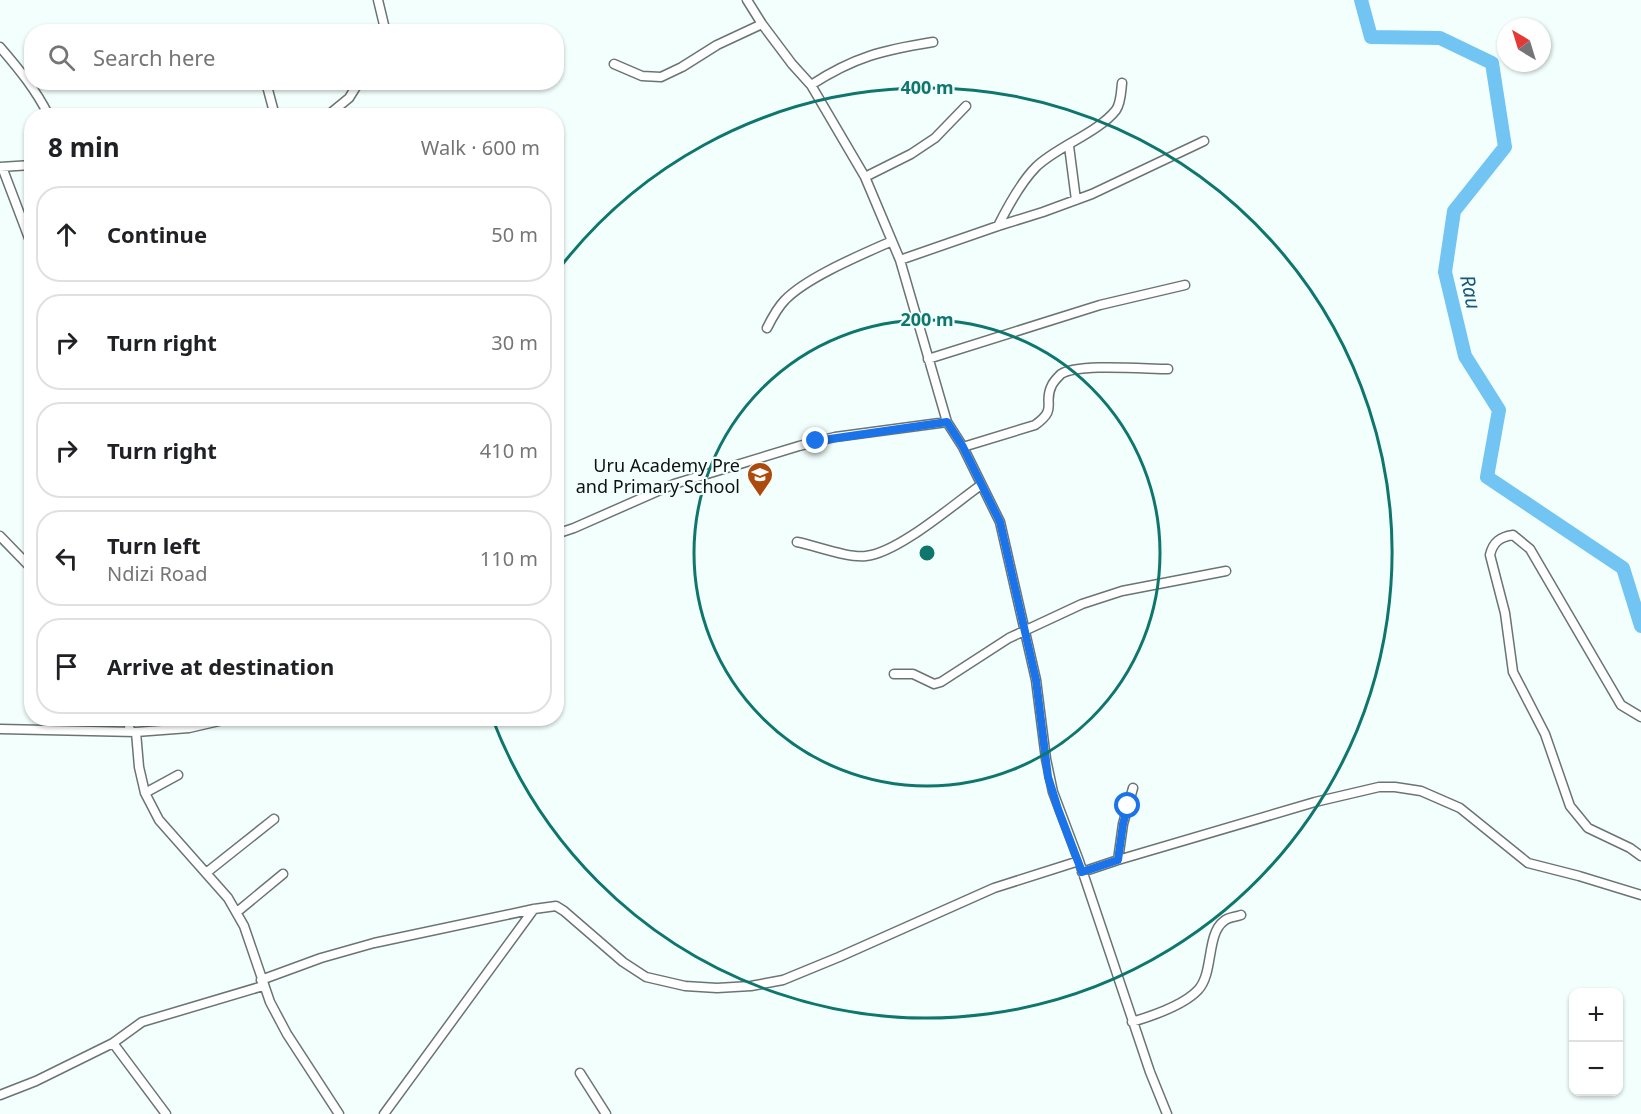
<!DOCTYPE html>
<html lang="en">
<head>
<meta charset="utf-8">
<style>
	:root { --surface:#fff; --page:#f6f6f6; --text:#202124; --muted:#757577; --line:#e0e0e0 }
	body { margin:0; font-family:"Noto Sans",sans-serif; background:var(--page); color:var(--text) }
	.controls { position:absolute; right:18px; bottom:18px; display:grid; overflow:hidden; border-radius:12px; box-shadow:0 2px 4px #0004 }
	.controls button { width:54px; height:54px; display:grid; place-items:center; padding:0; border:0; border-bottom:2px solid var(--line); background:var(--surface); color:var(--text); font:30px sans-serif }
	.compass { position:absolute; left:1497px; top:18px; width:54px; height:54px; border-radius:50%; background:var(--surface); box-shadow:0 2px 4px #0004; rotate:322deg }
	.stop { position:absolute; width:18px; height:18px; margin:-14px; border:4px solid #1a73e8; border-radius:50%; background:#fff }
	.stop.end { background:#1a73e8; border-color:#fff; box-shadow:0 2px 6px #0008 }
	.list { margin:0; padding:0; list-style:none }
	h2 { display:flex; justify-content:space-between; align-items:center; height:78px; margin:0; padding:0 24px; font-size:26px }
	h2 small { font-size:20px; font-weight:400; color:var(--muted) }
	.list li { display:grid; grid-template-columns:39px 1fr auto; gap:18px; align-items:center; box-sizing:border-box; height:96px; margin:0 12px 12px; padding:0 12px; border:2px solid var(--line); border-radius:24px }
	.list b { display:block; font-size:22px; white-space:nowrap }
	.list p { margin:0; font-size:20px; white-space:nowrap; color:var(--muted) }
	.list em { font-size:20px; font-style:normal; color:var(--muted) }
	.icon { flex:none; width:33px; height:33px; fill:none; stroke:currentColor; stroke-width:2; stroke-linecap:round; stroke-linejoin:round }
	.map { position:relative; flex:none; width:1641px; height:1114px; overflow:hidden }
	.search { position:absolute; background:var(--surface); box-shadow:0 2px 4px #0004; left:24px; top:24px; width:540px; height:66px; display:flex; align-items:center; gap:15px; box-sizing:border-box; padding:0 21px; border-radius:24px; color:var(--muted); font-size:22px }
	.panel { position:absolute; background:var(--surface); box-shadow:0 2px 4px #0004; left:24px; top:108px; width:540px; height:618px; border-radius:24px }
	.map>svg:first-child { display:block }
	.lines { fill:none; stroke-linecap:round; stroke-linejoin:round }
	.river { stroke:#72c4f3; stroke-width:14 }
	.minor-casing { stroke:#6a7573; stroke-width:11 }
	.minor { stroke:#fff; stroke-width:8 }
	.route { stroke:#1a73e8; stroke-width:8 }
	.ring { fill:none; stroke:#0f766e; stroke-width:3 }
	.labels { text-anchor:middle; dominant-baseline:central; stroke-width:4.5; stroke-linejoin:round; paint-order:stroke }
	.poi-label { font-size:18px; fill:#0d1111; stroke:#f2fffc; text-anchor:end }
	.water-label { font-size:20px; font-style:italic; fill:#185777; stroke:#f2fffc }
	.centre { fill:#0f766e; stroke:#f2fffc; stroke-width:3 }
	.ring-label { font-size:18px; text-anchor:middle; font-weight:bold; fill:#0f766e; stroke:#f2fffc; stroke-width:4.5; stroke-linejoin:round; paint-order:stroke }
</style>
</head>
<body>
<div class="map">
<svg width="1641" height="1114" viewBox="0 0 1641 1114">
	<rect width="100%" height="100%" fill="#f2fffc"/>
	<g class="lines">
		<path class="river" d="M1361,0L1371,37L1440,38L1492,63L1505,147L1454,211L1445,272L1465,356L1499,410L1487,477L1623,568L1641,626"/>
		<defs>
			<path id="minor" d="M378,0L385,29L384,32
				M747,0L762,24L792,64L811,85L865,177L900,260L947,422L963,447L1000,522L1036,680L1046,759L1053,792L1079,861L1150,1072L1167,1114
				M0,47C19,69 36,90 49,116
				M614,64L642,76L661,77L682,67L717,45L762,24
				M811,85C854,57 883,50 933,42
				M267,86L275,116
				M327,116L349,98L359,82
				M1069,146L1076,200
				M0,167L32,165
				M2,167L32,246
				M865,177L911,154L935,138L966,106
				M998,226C1007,208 1022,181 1036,167C1056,147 1098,133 1116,110C1121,103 1121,92 1122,83
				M900,260L998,226L1043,212L1092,194L1204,141
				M767,328C772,318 777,308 785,300C807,277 863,254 892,241
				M928,359L1100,305L1185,285
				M963,447L1035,425C1059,408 1042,404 1052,385C1054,381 1058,377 1061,374C1078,363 1146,369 1168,369
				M556,534L574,528L674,484L799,446L835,437L947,422
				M0,536L32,569
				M797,542C817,546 847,558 866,556C898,553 954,504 981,485
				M894,674H913L934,684L941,682L1009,638L1082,604L1122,591L1226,571
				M1641,717L1621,705L1530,549L1513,535C1500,537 1493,542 1490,555L1505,613L1513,672L1545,734L1570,806L1588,828L1630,848L1641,856
				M128,718L130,732
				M0,729L136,732L189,728L232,718
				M136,732L139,767L145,793L159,820L228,898L244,926L270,1002L287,1034L339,1114
				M145,793L178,775
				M1118,860L1123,824L1133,788
				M1082,872L1118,860L1315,802L1379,787H1395L1421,791L1460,808L1528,863L1579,876L1641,895
				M206,873L274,819
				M237,912L283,874
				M261,980L321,958L374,943L534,909L556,906L564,911L623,962L646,977L685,986L717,988L751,986L783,980L839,957L994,888L1079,861
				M1132,1022C1152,1016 1184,1005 1198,990C1214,973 1206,934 1224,921C1228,917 1236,917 1241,915
				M113,1043L166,1114
				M580,1073L606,1114
				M0,1095L36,1081L113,1043L142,1022L263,986
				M384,1114L534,909"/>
		</defs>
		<use href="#minor" class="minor-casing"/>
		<use href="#minor" class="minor"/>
	</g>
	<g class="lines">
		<path class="route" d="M816,441L947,422L963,447L1000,522L1036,680L1048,777L1058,809L1082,872L1118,860L1123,824L1128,806"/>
	</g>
	<g class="ring">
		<circle cx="927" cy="553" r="233"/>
		<path d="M558 270A465 465 0 1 1 493 720"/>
	</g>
	<defs>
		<symbol id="school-pin" viewBox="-11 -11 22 30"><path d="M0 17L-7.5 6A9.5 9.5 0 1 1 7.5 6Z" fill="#ad4b0e" stroke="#f2fffc"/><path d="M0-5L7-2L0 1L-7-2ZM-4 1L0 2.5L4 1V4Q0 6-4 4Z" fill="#fff"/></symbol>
	</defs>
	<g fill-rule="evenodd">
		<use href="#school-pin" x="745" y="460" width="30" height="40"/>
	</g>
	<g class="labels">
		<g class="poi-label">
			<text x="740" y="465">Uru Academy Pre<tspan x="740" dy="21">and Primary School</tspan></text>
		</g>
		<g class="water-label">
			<text transform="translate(1471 292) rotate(78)">Rau</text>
		</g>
	</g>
	<circle cx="927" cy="553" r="9" class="centre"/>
	<g class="ring-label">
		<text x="927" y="94">400 m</text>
		<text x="927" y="326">200 m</text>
	</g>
</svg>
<div class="controls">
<button>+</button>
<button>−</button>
</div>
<svg class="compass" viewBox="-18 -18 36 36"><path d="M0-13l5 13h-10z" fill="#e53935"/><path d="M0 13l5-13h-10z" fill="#757577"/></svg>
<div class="stop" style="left:1128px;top:806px"></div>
<div class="stop end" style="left:816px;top:441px"></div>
<div class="search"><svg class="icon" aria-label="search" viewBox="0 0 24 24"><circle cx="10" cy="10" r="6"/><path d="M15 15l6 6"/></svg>Search here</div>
<section class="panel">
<h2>8 min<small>Walk · 600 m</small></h2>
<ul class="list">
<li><svg class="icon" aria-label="ahead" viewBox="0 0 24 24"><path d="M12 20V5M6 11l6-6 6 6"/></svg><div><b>Continue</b></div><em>50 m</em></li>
<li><svg class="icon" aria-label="right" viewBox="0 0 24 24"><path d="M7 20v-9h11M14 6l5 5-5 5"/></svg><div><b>Turn right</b></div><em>30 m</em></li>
<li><svg class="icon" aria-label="right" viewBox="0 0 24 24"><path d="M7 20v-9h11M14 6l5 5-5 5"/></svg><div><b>Turn right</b></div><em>410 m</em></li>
<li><svg class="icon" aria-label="left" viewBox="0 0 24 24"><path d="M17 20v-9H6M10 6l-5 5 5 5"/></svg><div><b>Turn left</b><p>Ndizi Road</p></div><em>110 m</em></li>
<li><svg class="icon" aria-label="arrive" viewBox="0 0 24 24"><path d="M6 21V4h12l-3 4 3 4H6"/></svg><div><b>Arrive at destination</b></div></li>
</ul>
</section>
</div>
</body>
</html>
